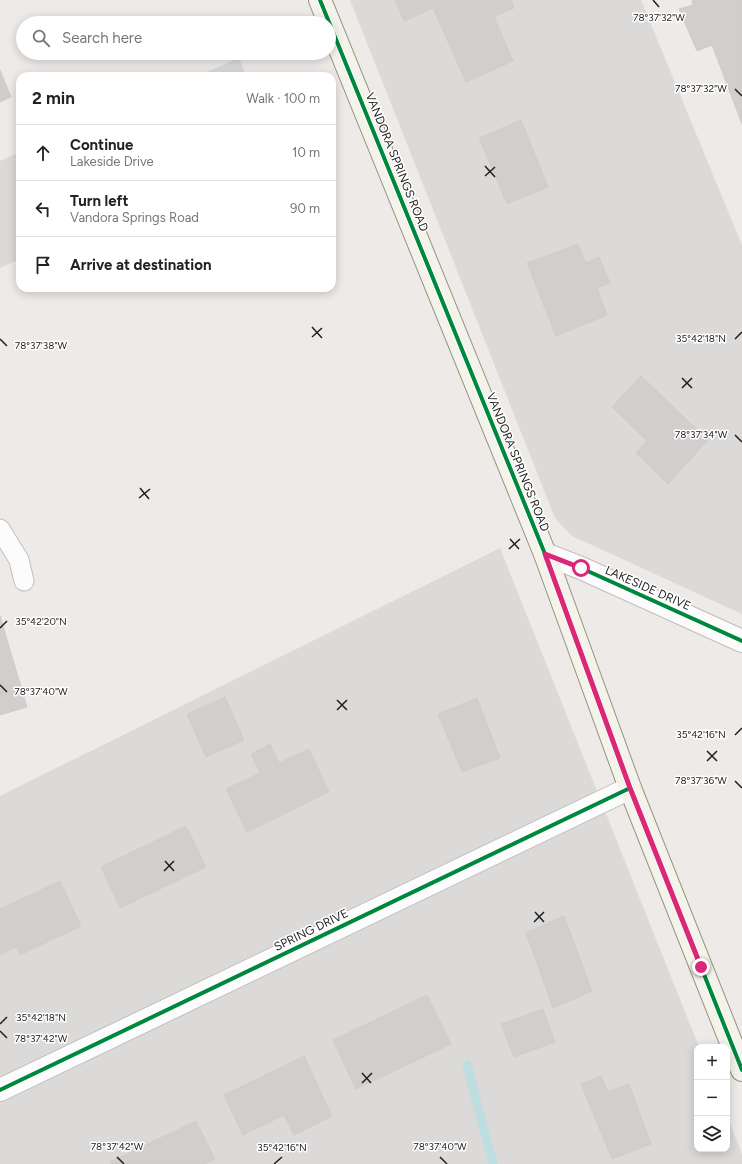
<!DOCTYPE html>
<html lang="en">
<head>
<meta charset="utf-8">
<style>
	:root { --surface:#fff; --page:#f2f2f2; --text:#222; --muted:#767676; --line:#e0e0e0 }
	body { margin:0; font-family:Figtree,sans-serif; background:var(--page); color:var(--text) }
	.controls { position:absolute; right:12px; bottom:12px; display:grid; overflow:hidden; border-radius:8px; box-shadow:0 2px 10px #0003 }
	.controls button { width:36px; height:36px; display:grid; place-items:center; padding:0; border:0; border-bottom:1px solid var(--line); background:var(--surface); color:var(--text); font:20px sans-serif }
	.stop { position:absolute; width:12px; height:12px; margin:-9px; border:3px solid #db2777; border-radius:50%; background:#fff }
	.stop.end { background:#db2777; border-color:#fff; box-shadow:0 1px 4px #0008 }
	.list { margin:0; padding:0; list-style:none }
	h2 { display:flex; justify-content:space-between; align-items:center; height:52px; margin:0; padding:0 16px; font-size:17px }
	h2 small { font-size:13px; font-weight:400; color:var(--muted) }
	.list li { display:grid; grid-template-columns:26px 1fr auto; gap:12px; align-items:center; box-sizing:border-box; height:56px; padding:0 16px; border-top:1px solid var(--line) }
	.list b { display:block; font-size:15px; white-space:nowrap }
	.list p { margin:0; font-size:13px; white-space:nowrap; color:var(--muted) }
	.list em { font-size:13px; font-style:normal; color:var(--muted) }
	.icon { flex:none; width:22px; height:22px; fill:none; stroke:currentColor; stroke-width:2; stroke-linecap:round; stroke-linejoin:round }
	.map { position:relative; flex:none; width:742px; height:1164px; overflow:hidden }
	.search { position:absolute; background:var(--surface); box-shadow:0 2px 10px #0003; left:16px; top:16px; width:320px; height:44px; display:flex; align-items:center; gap:10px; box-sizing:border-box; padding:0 14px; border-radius:22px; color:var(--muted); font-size:15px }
	.panel { position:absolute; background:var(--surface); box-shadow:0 2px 10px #0003; left:16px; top:72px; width:320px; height:220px; border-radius:12px }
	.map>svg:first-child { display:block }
	.residential { fill:#dcdad9 }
	.religious { fill:#dbdad9 }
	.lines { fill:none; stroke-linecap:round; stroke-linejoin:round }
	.stream { stroke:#beddde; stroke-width:9 }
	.building { fill:#d2cecd; stroke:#d0ccca }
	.lane-casing { stroke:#c0bfbe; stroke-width:21 }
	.street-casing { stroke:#c0bfbe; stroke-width:24 }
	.secondary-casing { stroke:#969381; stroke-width:24 }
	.lane { stroke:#fcfcfc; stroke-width:19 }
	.street { stroke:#fcfcfc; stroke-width:22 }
	.secondary { stroke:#f3f2eb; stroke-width:22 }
	.cycleway-casing { stroke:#fff; stroke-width:6 }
	.cycleway { stroke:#00873e; stroke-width:4 }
	.route { stroke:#db2777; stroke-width:5 }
	.ticks { fill:none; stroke:#1f1f1f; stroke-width:1.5 }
	.labels { text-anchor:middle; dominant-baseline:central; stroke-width:3; stroke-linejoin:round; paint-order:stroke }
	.street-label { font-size:12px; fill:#1f1f1f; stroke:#fff }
	.ticks-label { font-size:10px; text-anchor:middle; fill:#1f1f1f; stroke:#fff; stroke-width:3; stroke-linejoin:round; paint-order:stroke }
</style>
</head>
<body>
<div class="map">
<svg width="742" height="1164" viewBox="0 0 742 1164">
	<rect width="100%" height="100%" fill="#edeae8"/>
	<path class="residential" d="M350,0H641L742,245V614L572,536L555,518Z
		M500,548L699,1047H697V1149H727V1116L742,1154V1164H0V796Z"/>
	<path class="religious" d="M239,58L246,76H198Z
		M20,152V259L0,268V161Z"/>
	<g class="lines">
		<path class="stream" d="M467,1065L493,1164"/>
	</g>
	<path class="building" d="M395,0H511L514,8L494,17L513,61L466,82L433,8L404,21Z
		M692,0H742V124L712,45L697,51L679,9L693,5Z
		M0,70L11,97L0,102Z
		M521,120L548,187L507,204L479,138Z
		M578,244L586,263L599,257L610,283L597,288L607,315L556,336L527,263Z
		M641,376L708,440L668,484L636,453L647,441L612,407Z
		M0,616L27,707L0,715Z
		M225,697L244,740L206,757L187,714Z
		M477,698L500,758L462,772L438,714Z
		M270,744L279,763L309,749L329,792L247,832L226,789L260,773L251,754Z
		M186,826L206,867L120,908L101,867Z
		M60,881L81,926L20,955L16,947L0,955V909Z
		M564,916L592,991L553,1008L526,933Z
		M427,995L451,1044L356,1089L333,1040Z
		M543,1009L555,1042L514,1057L501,1024Z
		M304,1056L332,1116L294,1135L284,1115L243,1135L224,1095Z
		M601,1076L608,1092L629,1084L651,1144L612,1159L581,1084Z
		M196,1121L215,1159L205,1164H111L110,1162Z"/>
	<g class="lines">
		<defs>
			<path id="lane" d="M0,529L19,560L24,581"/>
			<path id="street" d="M545,554L581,568L742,641
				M0,1090L630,788"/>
			<path id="secondary" d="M320,0L545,554L630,788L742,1070"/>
		</defs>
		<use href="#lane" class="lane-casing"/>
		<use href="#street" class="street-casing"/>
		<use href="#secondary" class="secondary-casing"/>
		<use href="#lane" class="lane"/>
		<use href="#street" class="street"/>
		<use href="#secondary" class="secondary"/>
		<defs>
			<path id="cycleway" d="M320,0L545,554L630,788L742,1070
				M545,554L581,568L742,641
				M0,1090L630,788"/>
		</defs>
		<use href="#cycleway" class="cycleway-casing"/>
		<use href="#cycleway" class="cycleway"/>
	</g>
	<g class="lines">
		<path class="route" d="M581,568L545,554L630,788L701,967"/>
	</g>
	<path class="ticks" d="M653,0L659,7M735,89L742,96M485,166L495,177M485,176L495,167M312,327L322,338M312,337L322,328M0,339L7,346M735,339L742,332M682,378L692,388M682,388L692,378M735,435L742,442M140,488L149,499M139,498L150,489M510,539L519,549M509,549L520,539M0,628L7,621M0,685L7,692M337,700L347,710M337,710L347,700M735,735L742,728M707,751L717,761M707,761L717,751M735,781L742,788M165,861L174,871M164,871L174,861M535,912L544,922M534,922L544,912M0,1024L7,1017M0,1031L7,1038M362,1073L371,1083M362,1083L372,1073M117,1157L124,1164M440,1157L447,1164M274,1164L282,1157"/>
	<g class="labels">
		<g class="street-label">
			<text transform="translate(397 162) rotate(68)">VANDORA SPRINGS ROAD</text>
			<text transform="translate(518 462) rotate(68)">VANDORA SPRINGS ROAD</text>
			<text transform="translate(648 588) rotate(24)">LAKESIDE DRIVE</text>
			<text transform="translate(311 930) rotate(-26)">SPRING DRIVE</text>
		</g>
	</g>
	<g class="ticks-label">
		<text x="659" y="21">78°37'32"W</text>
		<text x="701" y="92">78°37'32"W</text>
		<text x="701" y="342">35°42'18"N</text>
		<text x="41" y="349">78°37'38"W</text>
		<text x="701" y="438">78°37'34"W</text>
		<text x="41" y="625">35°42'20"N</text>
		<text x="41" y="695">78°37'40"W</text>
		<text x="701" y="738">35°42'16"N</text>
		<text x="701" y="784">78°37'36"W</text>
		<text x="41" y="1021">35°42'18"N</text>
		<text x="41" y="1042">78°37'42"W</text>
		<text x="117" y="1150">78°37'42"W</text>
		<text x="440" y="1150">78°37'40"W</text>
		<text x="282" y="1151">35°42'16"N</text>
	</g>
</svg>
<div class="controls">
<button>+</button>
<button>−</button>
<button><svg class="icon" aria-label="layers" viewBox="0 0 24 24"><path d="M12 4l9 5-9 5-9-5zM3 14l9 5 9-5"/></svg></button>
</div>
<div class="stop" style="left:581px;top:568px"></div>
<div class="stop end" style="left:701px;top:967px"></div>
<div class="search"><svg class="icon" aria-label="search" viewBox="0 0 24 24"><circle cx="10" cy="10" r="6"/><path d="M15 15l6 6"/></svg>Search here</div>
<section class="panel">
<h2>2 min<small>Walk · 100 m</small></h2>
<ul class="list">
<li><svg class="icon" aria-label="ahead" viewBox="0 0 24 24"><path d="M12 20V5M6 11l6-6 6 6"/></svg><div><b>Continue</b><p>Lakeside Drive</p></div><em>10 m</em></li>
<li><svg class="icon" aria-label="left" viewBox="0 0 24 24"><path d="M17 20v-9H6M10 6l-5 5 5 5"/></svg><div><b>Turn left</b><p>Vandora Springs Road</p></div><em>90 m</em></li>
<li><svg class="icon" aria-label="arrive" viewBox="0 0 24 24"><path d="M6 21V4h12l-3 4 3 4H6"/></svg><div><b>Arrive at destination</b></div></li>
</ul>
</section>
</div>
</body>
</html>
